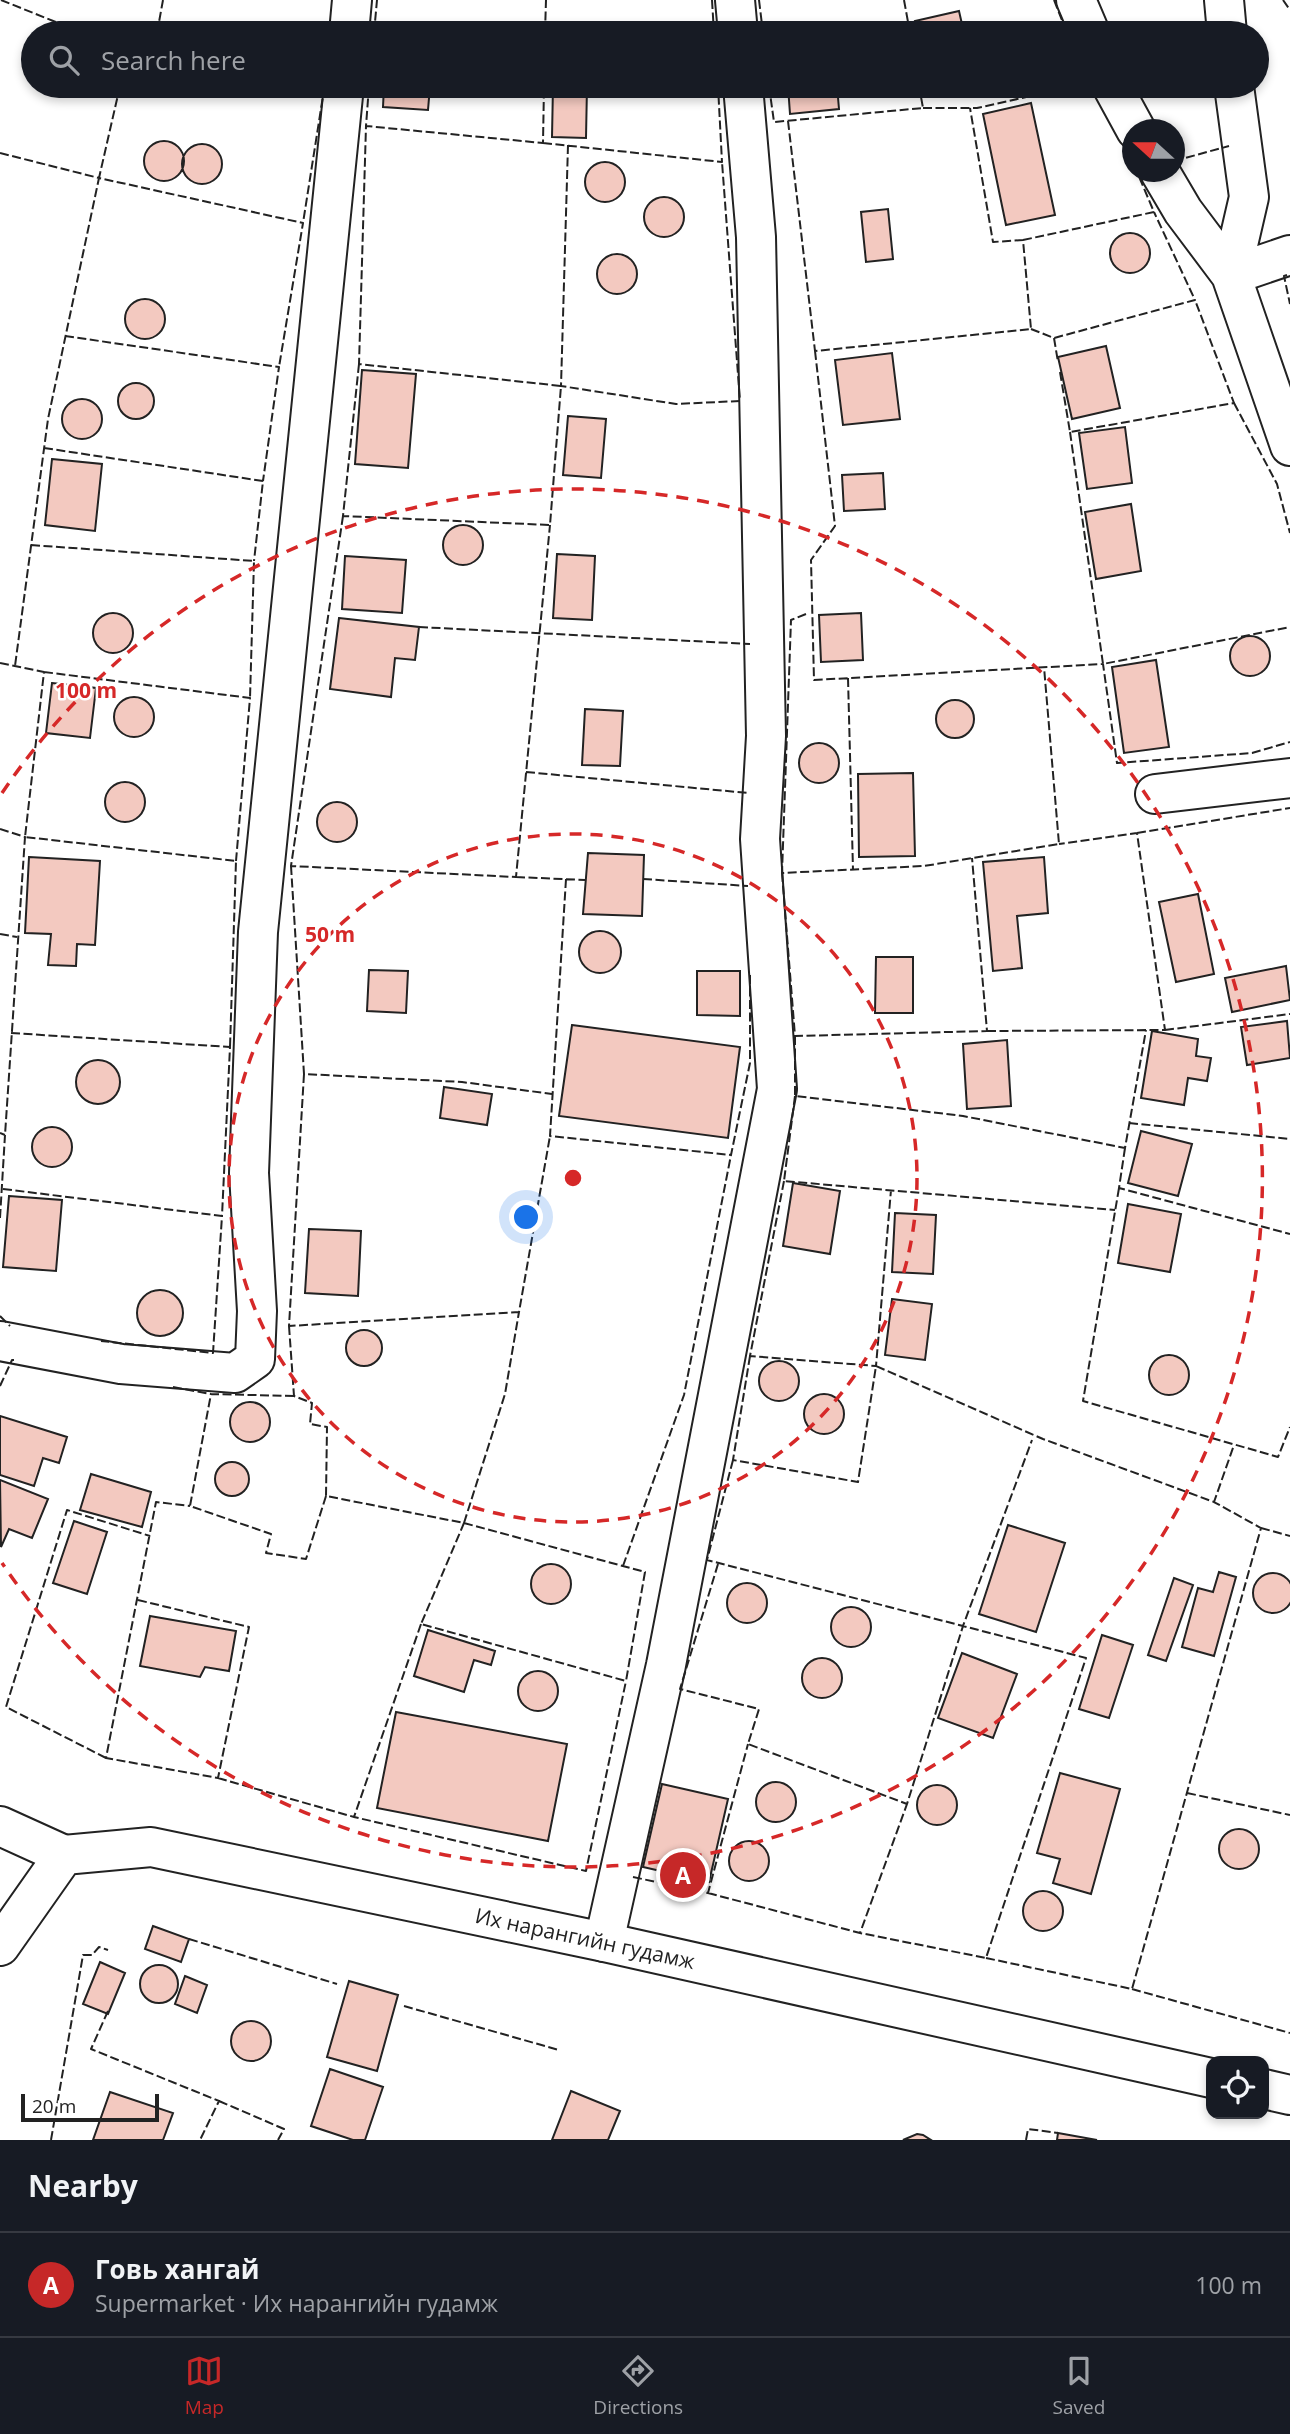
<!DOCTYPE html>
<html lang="en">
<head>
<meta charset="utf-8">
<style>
	:root { --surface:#171b24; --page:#20242c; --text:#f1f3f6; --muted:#9ea1a6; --line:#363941; --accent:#c62828 }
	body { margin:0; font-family:"Open Sans",sans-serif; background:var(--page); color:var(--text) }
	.controls { position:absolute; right:21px; bottom:21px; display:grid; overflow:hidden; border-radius:14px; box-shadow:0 4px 10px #0003 }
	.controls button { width:63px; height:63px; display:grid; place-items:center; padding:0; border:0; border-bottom:2px solid var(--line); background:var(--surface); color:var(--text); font:35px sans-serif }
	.compass { position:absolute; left:1122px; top:119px; width:63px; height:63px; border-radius:50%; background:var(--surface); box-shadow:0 4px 10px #0003; rotate:291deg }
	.scale { position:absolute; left:21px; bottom:18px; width:138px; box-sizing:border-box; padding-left:7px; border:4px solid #222; border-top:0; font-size:19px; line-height:24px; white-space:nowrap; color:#222; -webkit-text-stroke:5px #fff; paint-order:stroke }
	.you { position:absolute; left:527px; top:1218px; width:24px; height:24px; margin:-18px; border:5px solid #fff; border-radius:50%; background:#1a73e8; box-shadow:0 0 0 10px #1a73e833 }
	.badge { display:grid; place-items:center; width:46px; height:46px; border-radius:50%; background:var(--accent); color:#fff; font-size:23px; font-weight:700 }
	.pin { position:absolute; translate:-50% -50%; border:4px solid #fff; box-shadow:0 2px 7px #0006 }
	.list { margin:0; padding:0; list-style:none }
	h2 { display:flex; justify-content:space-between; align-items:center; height:91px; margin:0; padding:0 28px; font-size:30px }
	h2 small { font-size:23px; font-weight:400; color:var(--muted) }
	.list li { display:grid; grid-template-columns:46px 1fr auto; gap:21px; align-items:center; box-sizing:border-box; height:105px; padding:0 28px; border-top:2px solid var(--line) }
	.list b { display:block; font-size:26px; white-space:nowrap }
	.list p { margin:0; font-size:23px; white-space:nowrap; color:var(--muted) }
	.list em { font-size:23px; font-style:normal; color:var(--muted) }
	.icon { flex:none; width:38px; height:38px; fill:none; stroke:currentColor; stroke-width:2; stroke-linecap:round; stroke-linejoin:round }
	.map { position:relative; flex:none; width:1290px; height:2140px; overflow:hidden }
	.search { position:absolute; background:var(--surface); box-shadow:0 4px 10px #0003; left:21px; right:21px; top:21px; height:77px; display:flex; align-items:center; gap:18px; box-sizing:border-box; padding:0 24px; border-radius:38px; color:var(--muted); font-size:26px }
	.sheet { height:196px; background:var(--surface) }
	nav { display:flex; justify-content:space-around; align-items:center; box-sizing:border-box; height:98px; border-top:2px solid var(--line); background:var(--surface); font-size:19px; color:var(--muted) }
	nav a { display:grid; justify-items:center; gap:4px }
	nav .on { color:var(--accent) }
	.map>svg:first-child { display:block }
	.building { fill:#f3c9c0; stroke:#222; stroke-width:2 }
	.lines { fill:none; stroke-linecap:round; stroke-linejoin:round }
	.minor-casing { stroke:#222; stroke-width:42 }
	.major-casing { stroke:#222; stroke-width:42 }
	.minor { stroke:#fff; stroke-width:38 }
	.major { stroke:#fff; stroke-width:38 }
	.fence { stroke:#222; stroke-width:2; stroke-dasharray:9 3.5; stroke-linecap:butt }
	.ring { fill:none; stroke:#d62828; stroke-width:3.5; stroke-dasharray:12 9 }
	.labels { text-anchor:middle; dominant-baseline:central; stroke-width:5; stroke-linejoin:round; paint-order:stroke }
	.street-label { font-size:21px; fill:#222; stroke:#fff }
	.centre { fill:#d62828; stroke:#fff; stroke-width:3.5 }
	.ring-label { font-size:21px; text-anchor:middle; font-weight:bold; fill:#d62828; stroke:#fff; stroke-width:5; stroke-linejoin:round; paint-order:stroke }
</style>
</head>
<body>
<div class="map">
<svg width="1290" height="2140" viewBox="0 0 1290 2140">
	<rect width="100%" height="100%" fill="#fff"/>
	<path class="building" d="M959,11L964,33H918L915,21Z
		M384,86H430L428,110L383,107Z
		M553,86H587L586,138L552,137Z
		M788,86H837L839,109L790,114Z
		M1031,103L1055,215L1006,225L983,114Z
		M144 161a20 20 0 1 1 40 0a20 20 0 1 1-40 0Z
		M182 164a20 20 0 1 1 40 0a20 20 0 1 1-40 0Z
		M585 182a20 20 0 1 1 40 0a20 20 0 1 1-40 0Z
		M644 217a20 20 0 1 1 40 0a20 20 0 1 1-40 0Z
		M888,209L893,259L866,262L861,212Z
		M1110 253a20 20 0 1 1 40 0a20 20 0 1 1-40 0Z
		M597 274a20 20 0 1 1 40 0a20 20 0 1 1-40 0Z
		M125 319a20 20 0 1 1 40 0a20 20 0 1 1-40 0Z
		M1106,346L1120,408L1072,419L1058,357Z
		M892,353L900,419L843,425L835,360Z
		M362,370L416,374L408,468L355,464Z
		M118 401a18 18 0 1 1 36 0a18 18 0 1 1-36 0Z
		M62 419a20 20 0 1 1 40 0a20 20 0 1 1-40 0Z
		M568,416L606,419L601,478L563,475Z
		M1125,427L1132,483L1087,489L1079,433Z
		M52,459L102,464L95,531L45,525Z
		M883,473L885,509L844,511L842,475Z
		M1131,504L1141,571L1096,579L1085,512Z
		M443 545a20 20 0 1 1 40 0a20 20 0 1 1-40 0Z
		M557,554L595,556L592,620L553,618Z
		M345,556L406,560L402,613L342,609Z
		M93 633a20 20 0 1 1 40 0a20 20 0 1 1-40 0Z
		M861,613L863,660L821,662L819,615Z
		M339,618L419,627L415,660L395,658L391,697L330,689Z
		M1230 656a20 20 0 1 1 40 0a20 20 0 1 1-40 0Z
		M1156,660L1169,747L1124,753L1112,667Z
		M52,683L96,688L90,738L46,733Z
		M114 717a20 20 0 1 1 40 0a20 20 0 1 1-40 0Z
		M936 719a19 19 0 1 1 38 0a19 19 0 1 1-38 0Z
		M585,709L623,711L620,766L582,765Z
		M799 763a20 20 0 1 1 40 0a20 20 0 1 1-40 0Z
		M913,773L915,856L859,857L858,774Z
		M105 802a20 20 0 1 1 40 0a20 20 0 1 1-40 0Z
		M317 822a20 20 0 1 1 40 0a20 20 0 1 1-40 0Z
		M588,853L644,855L642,916L583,914Z
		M29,857L100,861L95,945L77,944L76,966L48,965L51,934L25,933Z
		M1044,857L1048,913L1017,916L1022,968L993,971L983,862Z
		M1198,894L1214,974L1176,982L1159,902Z
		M579 952a21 21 0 1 1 42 0a21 21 0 1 1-42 0Z
		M876,957H913V1013H875Z
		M1286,966L1290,1000L1232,1012L1225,978Z
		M369,970L408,971L406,1013L367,1011Z
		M697,971H740V1016L697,1015Z
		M1287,1021L1290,1058L1247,1065L1241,1027Z
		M572,1025L740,1047L728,1138L559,1116Z
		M1152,1031L1198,1039L1196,1056L1211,1058L1207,1081L1188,1078L1184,1105L1141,1098Z
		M1007,1040L1011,1106L967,1109L963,1044Z
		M76 1082a22 22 0 1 1 44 0a22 22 0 1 1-44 0Z
		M444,1087L492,1094L487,1125L440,1118Z
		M32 1147a20 20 0 1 1 40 0a20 20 0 1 1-40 0Z
		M1141,1131L1192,1144L1178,1196L1128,1183Z
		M793,1183L840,1191L830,1254L783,1246Z
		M9,1196L62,1200L56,1271L3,1267Z
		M1128,1204L1181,1214L1170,1272L1118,1263Z
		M895,1213L936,1215L933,1274L892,1272Z
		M309,1229L361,1231L358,1296L305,1293Z
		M137 1313a23 23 0 1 1 46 0a23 23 0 1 1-46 0Z
		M892,1299L932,1304L925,1360L885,1355Z
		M346 1348a18 18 0 1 1 36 0a18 18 0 1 1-36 0Z
		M1149 1375a20 20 0 1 1 40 0a20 20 0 1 1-40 0Z
		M759 1381a20 20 0 1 1 40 0a20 20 0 1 1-40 0Z
		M804 1414a20 20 0 1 1 40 0a20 20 0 1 1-40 0Z
		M230 1422a20 20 0 1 1 40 0a20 20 0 1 1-40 0Z
		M0,1416L67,1437L59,1463L43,1458L34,1486L0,1475Z
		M215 1479a17 17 0 1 1 34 0a17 17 0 1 1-34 0Z
		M91,1474L151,1492L142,1527L80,1510Z
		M0,1480L48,1499L32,1538L9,1529L1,1547Z
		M74,1521L107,1532L87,1594L53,1583Z
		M1008,1525L1065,1543L1036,1632L979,1614Z
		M531 1584a20 20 0 1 1 40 0a20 20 0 1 1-40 0Z
		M1219,1572L1236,1577L1214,1656L1182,1647L1198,1588L1213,1592Z
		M1253 1593a20 20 0 1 1 40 0a20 20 0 1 1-40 0Z
		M1174,1578L1193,1585L1166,1661L1148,1655Z
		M727 1603a20 20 0 1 1 40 0a20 20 0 1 1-40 0Z
		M831 1627a20 20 0 1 1 40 0a20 20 0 1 1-40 0Z
		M150,1616L236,1631L229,1671L205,1667L200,1677L140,1666Z
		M428,1630L495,1651L491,1665L474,1660L464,1692L414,1676Z
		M1102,1635L1133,1645L1109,1718L1079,1709Z
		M962,1653L1017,1674L993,1738L938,1718Z
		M802 1678a20 20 0 1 1 40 0a20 20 0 1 1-40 0Z
		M518 1691a20 20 0 1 1 40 0a20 20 0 1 1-40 0Z
		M396,1712L567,1744L548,1841L377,1808Z
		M1060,1773L1120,1789L1091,1894L1053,1883L1060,1859L1037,1853Z
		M756 1802a20 20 0 1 1 40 0a20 20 0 1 1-40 0Z
		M662,1784L728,1799L709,1882L643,1867Z
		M917 1805a20 20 0 1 1 40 0a20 20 0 1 1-40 0Z
		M1219 1849a20 20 0 1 1 40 0a20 20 0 1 1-40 0Z
		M729 1861a20 20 0 1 1 40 0a20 20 0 1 1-40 0Z
		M1023 1911a20 20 0 1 1 40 0a20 20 0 1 1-40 0Z
		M153,1926L189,1939L181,1962L145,1949Z
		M100,1962L125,1973L108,2014L83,2004Z
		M140 1984a19 19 0 1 1 38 0a19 19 0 1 1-38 0Z
		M185,1976L207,1985L197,2013L175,2004Z
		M349,1981L398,1995L377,2071L327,2057Z
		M231 2041a20 20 0 1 1 40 0a20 20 0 1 1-40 0Z
		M330,2069L383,2087L365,2140H353L311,2126Z
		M571,2091L620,2111L608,2140H552Z
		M110,2092L173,2113L163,2140H93Z
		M1058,2133L1097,2140H1057Z
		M917,2134L923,2135L931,2140H903Z"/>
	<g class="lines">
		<defs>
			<path id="minor" d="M735,0L738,33
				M1076,0L1090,33
				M1224,0L1227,33
				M349,33L352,0
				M1112,86L1136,130
				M1234,86L1249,197L1231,275L1290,446
				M1160,172L1183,211L1231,275L1290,255
				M1155,794L1290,778
				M0,1341L121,1364L235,1373L255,1359L257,1311L249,1173L258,932L344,86
				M0,1826L64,1855
				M604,1942L666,1665L777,1089L760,839L766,736L756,237L743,86"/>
			<path id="major" d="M0,1946L64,1855L151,1847L604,1942L1211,2078
				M1264,2089L1290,2095"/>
		</defs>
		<use href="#minor" class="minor-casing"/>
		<use href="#major" class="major-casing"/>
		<use href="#minor" class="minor"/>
		<use href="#major" class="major"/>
		<path class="fence" d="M1,0L83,33
			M712,0L714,33
			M759,0L763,33
			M904,0L910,33
			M1054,0L1067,33
			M1283,0L1290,10
			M157,33L163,0
			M374,33L377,0
			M545,33L546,0
			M120,86L99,178L303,223L279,367
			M277,86L323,96L303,223
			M369,86L366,126L543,143L544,86
			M769,86L774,122L923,108L919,86
			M923,108H977L1076,86
			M788,121L815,351L1031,329L1023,240L993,242L970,108
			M1124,142L1132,162
			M543,143L722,162L718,86
			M568,145L561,386L676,404L740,401L722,162
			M0,153L99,178L48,419L15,666
			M1174,161L1229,146
			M1023,240L1154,212L1137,172
			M1287,275L1284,276L1290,304
			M1031,329L1054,338L1195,300L1154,212
			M65,336L279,367L263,481
			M1054,338L1058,362
			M815,351L835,526L811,560L814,680L1103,664L1117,763L1252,753L1290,742
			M359,364L343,516L550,525L561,386L359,364L366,126
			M1060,372L1070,432L1234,403L1195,300
			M1234,403L1277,484L1290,533
			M1070,432L1103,664L1290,627
			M44,448L263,481L254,561
			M343,516L291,866L516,877L550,525
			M31,545L254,561L250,698
			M806,614L791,620L782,873L924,866L1059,844L1044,667
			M419,627L750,644
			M0,663L44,672L25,837L236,861L230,1047
			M44,672L250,698L236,861
			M848,678L853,870
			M526,772L748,793
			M0,829L25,837L5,1135L0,1133
			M1137,833L1290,808
			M291,866L304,1074L462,1082L552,1094
			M782,873L795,1036L987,1031L972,858
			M516,877L585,880
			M566,879L550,1136L731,1155L750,1063V973
			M643,879L748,886
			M0,934L17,937
			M1165,1030L1290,1014
			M987,1031L1165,1030L1137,833L1059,844
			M11,1033L230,1047L222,1216
			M795,1036V1096L963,1116L1125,1148L1146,1030
			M304,1074L289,1326L519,1312L550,1136
			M795,1096L784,1181L1115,1210
			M1129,1123L1290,1139
			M1125,1148L1119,1188L1290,1234
			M784,1181L750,1356L876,1366L891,1190
			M1119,1188L1083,1401L1278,1457L1290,1427
			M3,1189L222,1216L213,1353L101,1341
			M0,1218L5,1135
			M0,1316L10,1326
			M289,1326L294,1396L312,1403L310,1424L327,1427L326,1496L464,1523L505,1394L519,1312
			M750,1356L733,1460L858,1482L876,1366L1043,1439L1214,1502L1234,1445
			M0,1386L12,1360H14
			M173,1387L211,1394
			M294,1396L211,1394L190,1506L271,1534L266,1553L306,1559L326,1496
			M733,1460L707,1560L963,1626L1032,1440
			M464,1523L645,1572L626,1681L421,1624Z
			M1261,1528L1290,1536
			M718,1564L680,1689L759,1709L748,1744L907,1804L963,1626L1086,1658L986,1958L860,1933
			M623,1566L684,1395L731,1155
			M138,1600L249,1627L218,1778L106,1758L156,1502L190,1506
			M421,1624L354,1817L586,1871L626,1681
			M106,1758L6,1707L67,1510L150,1536
			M218,1778L354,1817
			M1187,1793L1290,1815
			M633,1877L708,1893L748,1744
			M708,1893L860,1933L907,1804
			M189,1939L337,1984
			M986,1958L1132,1989L1261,1528L1214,1502
			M1132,1989L1290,2033
			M404,2006L559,2050
			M108,2011L91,2049L219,2101L200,2140
			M219,2101L284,2129L278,2140
			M51,2140L83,1955H92L99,1947L108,1950
			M1026,2140L1028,2129L1058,2133"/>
	</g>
	<g class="ring">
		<circle cx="573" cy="1178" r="344"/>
		<path d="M2 793A689 689 0 1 1 2 1563"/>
	</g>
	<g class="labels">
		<g class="street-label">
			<text transform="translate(585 1938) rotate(12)">Их нарангийн гудамж</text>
		</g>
	</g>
	<circle cx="573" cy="1178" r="10" class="centre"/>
	<g class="ring-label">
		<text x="86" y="698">100 m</text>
		<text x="330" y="942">50 m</text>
	</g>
</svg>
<div class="controls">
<button><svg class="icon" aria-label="locate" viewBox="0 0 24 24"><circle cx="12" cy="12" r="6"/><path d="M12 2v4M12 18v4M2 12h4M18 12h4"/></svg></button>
</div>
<svg class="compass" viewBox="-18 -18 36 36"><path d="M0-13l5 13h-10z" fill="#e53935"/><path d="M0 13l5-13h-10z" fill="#9ea1a6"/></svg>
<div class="scale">20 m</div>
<div class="you"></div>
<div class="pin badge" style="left:683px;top:1875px">A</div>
<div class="search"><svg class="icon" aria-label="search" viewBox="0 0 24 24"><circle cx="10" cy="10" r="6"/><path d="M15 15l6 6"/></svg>Search here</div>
</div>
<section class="sheet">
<h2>Nearby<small></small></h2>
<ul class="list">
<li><span class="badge">A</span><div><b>Говь хангай</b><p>Supermarket · Их нарангийн гудамж</p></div><em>100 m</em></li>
</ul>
</section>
<nav>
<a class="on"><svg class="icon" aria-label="map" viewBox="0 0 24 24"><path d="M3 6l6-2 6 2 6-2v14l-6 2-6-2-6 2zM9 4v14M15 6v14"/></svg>Map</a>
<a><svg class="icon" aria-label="directions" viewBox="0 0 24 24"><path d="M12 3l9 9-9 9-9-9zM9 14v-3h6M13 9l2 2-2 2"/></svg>Directions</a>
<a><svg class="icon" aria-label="saved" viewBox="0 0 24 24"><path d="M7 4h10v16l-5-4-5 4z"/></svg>Saved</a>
</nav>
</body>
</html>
